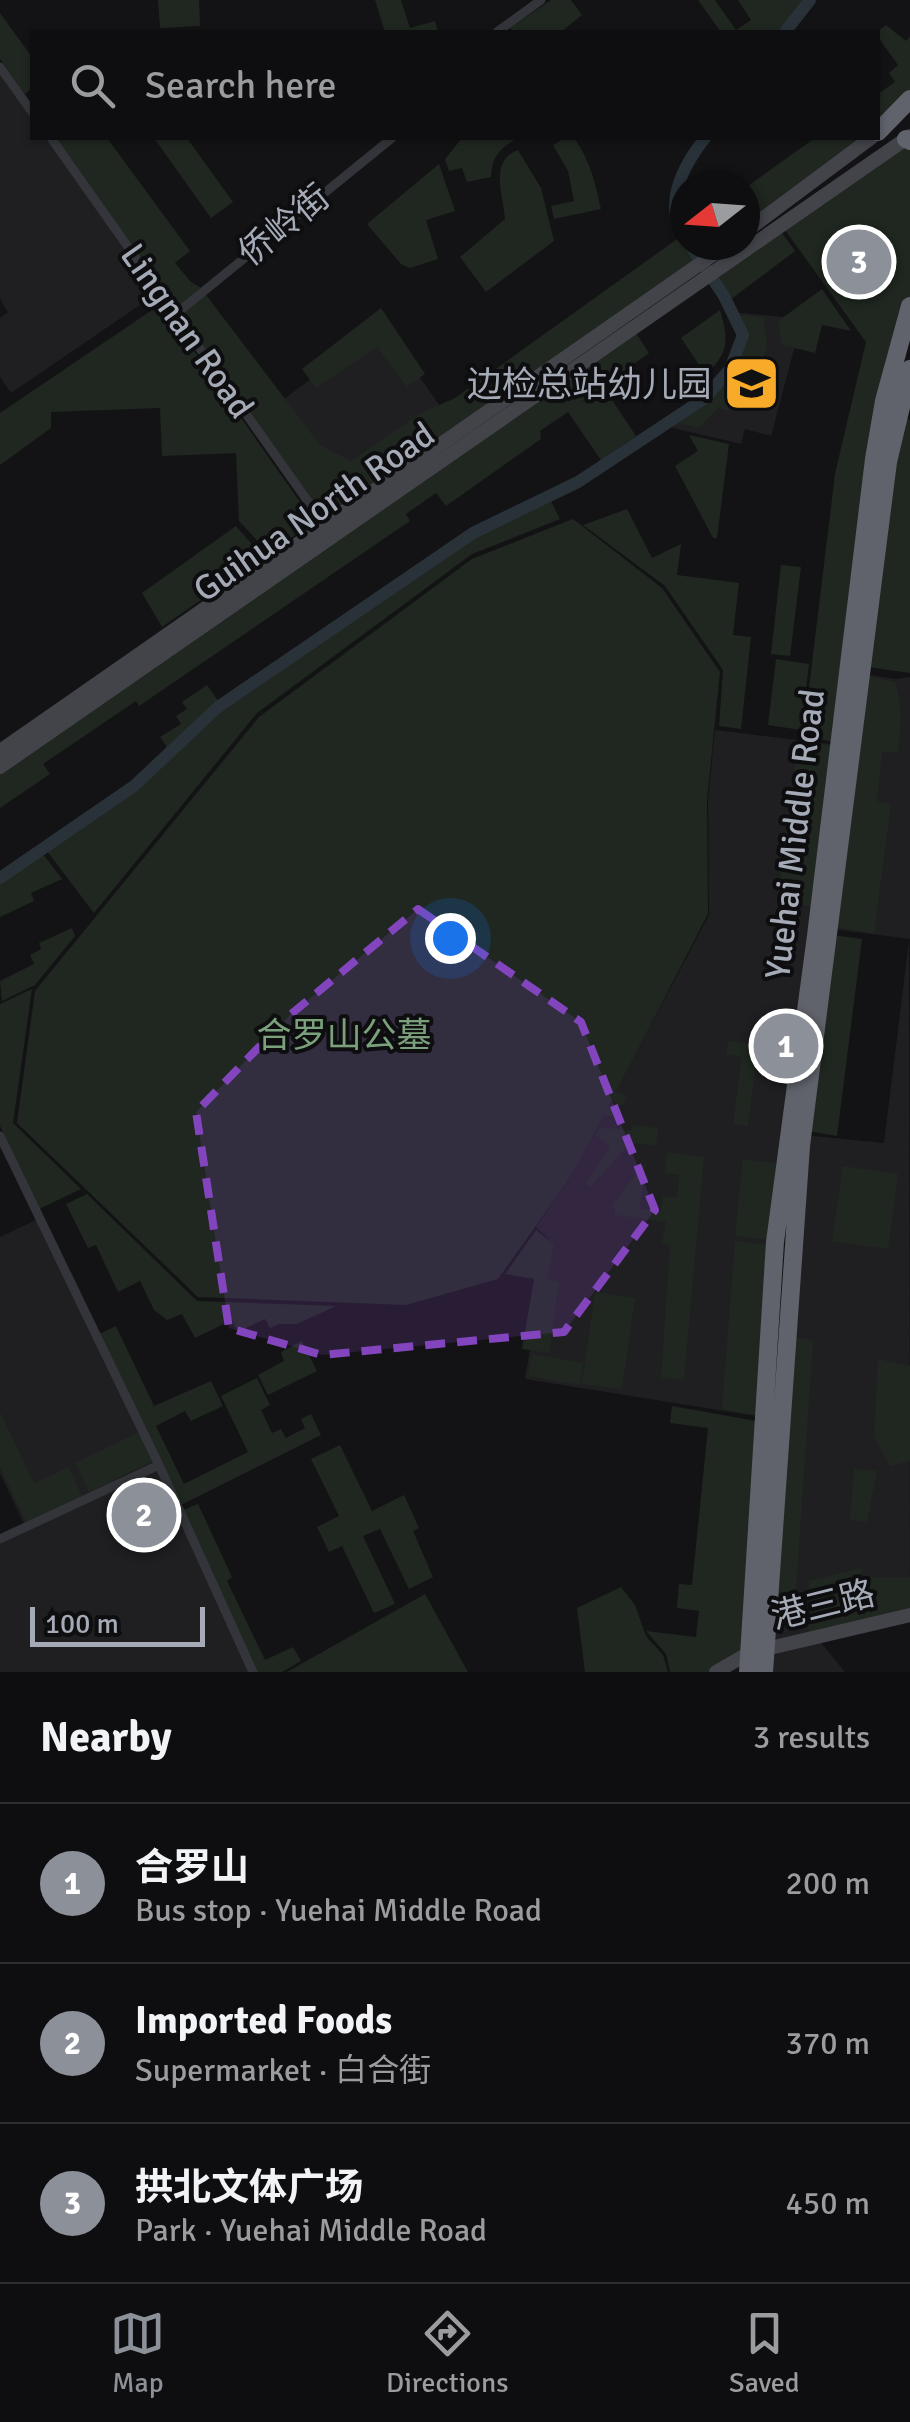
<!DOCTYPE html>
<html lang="en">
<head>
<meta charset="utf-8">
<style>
	:root { --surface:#0e0e10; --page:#171719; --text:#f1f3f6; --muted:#9b9c9f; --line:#2e2e30; --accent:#8c9099 }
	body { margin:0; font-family:Signika,"Noto Sans SC",sans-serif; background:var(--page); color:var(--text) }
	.compass { position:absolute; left:670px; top:170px; width:90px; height:90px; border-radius:50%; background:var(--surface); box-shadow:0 2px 8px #0004; rotate:253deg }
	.scale { position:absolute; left:30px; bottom:25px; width:175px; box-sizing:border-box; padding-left:10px; border:5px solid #a4aab6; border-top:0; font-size:28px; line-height:35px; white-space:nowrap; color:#a4aab6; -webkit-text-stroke:8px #0e0e10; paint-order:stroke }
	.you { position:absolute; left:450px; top:938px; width:35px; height:35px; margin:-25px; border:8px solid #fff; border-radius:50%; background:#1a73e8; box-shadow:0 0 0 15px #1a73e833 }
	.badge { display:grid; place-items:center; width:65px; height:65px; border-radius:50%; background:var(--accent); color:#fff; font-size:32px; font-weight:700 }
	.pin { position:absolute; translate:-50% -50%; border:5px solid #fff; box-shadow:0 2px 10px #0006 }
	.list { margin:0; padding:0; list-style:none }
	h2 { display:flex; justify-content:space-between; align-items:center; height:130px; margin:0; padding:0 40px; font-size:42px }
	h2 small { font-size:32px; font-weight:400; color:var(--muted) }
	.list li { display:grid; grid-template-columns:65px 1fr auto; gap:30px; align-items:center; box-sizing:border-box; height:160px; padding:0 40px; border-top:2px solid var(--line) }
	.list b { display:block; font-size:38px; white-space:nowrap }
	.list p { margin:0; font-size:32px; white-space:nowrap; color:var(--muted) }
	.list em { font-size:32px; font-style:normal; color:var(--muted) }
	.icon { flex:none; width:55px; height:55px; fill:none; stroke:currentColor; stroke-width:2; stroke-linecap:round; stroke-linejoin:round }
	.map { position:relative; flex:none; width:910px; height:1672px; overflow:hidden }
	.search { position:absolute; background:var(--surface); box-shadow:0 2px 8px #0004; left:30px; right:30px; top:30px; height:110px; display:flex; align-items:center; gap:25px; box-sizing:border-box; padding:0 35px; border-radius:0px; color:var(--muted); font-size:38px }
	.sheet { height:610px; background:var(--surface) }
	nav { display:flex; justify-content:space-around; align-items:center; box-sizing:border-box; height:140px; border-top:2px solid var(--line); background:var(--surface); font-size:28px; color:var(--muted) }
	nav a { display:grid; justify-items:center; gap:5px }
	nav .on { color:var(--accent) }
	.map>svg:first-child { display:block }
	.built { fill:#1f1f22 }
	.green { fill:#1f2720 }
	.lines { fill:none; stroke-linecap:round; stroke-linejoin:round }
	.canal { stroke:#293239; stroke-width:12 }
	.street { stroke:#34353a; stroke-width:9 }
	.secondary { stroke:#42444a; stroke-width:14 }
	.highway { stroke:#60636b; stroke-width:18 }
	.marked { fill:#8345bd; fill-opacity:0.2; stroke:#8345bd; stroke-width:8; stroke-dasharray:20 12; stroke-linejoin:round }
	.labels { text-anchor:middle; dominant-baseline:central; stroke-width:8; stroke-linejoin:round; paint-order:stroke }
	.street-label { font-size:35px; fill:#a4aab6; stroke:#0e0e10 }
	.poi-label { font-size:35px; fill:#a4aab6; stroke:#0e0e10; text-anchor:end }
	.park-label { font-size:35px; fill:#7aa17b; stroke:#0e0e10 }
</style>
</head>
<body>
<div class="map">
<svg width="910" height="1672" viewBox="0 0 910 1672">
	<rect width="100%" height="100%" fill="#131315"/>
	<path class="built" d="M0,72L32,117V138H47L159,292L11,393L0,377V318L8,312L0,299Z
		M733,312L802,319L771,436L745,429L741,444L665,426L704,399L731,369L743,335Z
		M384,325L457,431L324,522L254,421Z
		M863,674L895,679L910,677V939L832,929Z
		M715,730L838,745L762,1417L525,1379L548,1238L536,1227L570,1178L709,915L708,800Z
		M909,941L910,1614L818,1639L845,1672H764L803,1135L884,1143Z
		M38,1219L158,1464L25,1526L0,1473V1237Z
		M159,1466L252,1672H0V1540Z"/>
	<path class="green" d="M158,0H199L200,26L160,28Z
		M375,0H401L410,28L435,21L438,32H385Z
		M551,0H571L582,15L561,32H513L510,28Z
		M698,0H715L736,30L751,20L738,0H803L779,32H721Z
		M0,13L32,57V88L25,94L0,59Z
		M886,25L906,41L910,37V94L878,126V94L895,82L889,73L898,65L878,37L877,32Z
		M54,138H107L190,251L175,263L191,282L200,287L320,445L351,461L421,413L455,398L680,237L697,262L325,519Z
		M154,138H187L233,202L211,218Z
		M462,138H518C500,148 492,156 491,177L467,182L462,168L449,171L445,159Z
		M565,138H574C590,160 595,182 601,209L554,219L551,206L574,201L568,171L553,145Z
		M815,138H863L745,226V188Z
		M910,142V299L881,400L837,742L803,737L835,474L866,342L782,226Z
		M518,150L541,188L554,241L486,292L460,257L505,219C503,194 489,161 518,150Z
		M439,164L455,211L426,220L438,259L410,268L401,264L367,224Z
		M780,230L795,251L730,300L715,275Z
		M822,289L851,331L822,325L815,353L782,345L778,321Z
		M161,304L314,522L269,553L239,521L236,453L162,456L160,408L51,412V428L0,465V413Z
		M381,308L425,374L407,387L377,347L316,388L302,369Z
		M720,310C729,340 729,352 706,375L681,338Z
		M737,315L763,317L767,343L755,393L740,396L728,411L718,408L698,428L676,422C713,396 730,378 746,335Z
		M634,330L649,353L578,404L604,388L636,436L601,460L568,412L540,431L541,439L446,506L436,493L406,514L410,521L139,706L136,701L43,764L50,774L0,808V769Z
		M902,416L910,420V673L868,667Z
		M689,435L729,444L717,538H713L675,466L698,451Z
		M550,499L560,519L472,554L257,713L94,913L46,850L133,789L218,710L475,534Z
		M627,509L652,558L681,544L677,575L739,583L733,635L751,637L741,729L719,726L723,670L665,586L583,525Z
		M573,519L662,588L720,672L707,800L708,914L616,1092L625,1095L626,1101L619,1106L612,1100L608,1106L616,1112V1116L604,1115L570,1178L498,1279L406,1305L198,1297L17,1123L35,991L259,717L472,559Z
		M236,526L263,557L162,627L142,593Z
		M781,565L801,567L790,656L771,654Z
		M776,659L809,664L801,730L768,725Z
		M865,676L895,682C903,705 901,728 898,752H882L877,801L891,804L874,933L834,927Z
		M207,685L219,702L168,749L160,737L181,724L176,716L187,709L182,702Z
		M798,742L836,746L816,907L777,901Z
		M43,854L62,879L31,893L34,901L0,917V883Z
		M72,928L75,936L35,985L2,1001L0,981L34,964L30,955L41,949L39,943Z
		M833,935L862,939L837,1136L807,1131Z
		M32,989L13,1123L81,1189L39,1209L0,1126V1004Z
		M728,1041L758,1045L748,1126L733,1124L742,1057L726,1054Z
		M633,1125L658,1128L656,1146L631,1143L590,1187L585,1183L610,1146L595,1135L601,1127L631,1131Z
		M667,1152L704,1157L684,1380L661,1378L670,1246L662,1243L666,1222L615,1215V1208L610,1207L646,1162L640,1209L661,1211L663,1196L677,1198L679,1175L665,1173Z
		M743,1159L781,1164L772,1240L735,1236Z
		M843,1166L898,1174L888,1249L832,1241Z
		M87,1194L197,1301L336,1306L297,1324H279L270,1328L265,1319L238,1332L232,1320L195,1338L182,1314L167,1320L154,1310L140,1281L118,1292L96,1245L88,1248L66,1204Z
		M536,1230L554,1244L548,1280L559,1282L549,1353L522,1349L534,1279L505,1274Z
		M735,1241L772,1245L761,1416L722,1409Z
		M595,1292L635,1298L622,1389L582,1384Z
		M116,1326L154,1406L211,1381L223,1406L191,1421L185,1411L156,1426L184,1484L248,1452L221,1396L257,1378L270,1405L261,1410L272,1433L281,1429L286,1438L305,1428L301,1419L311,1414L321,1435L181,1505L97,1335Z
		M789,1336L813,1341L794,1620L769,1618Z
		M302,1341L317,1371L268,1395L258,1375L284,1361L281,1352Z
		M532,1354L583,1363L580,1385L528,1376Z
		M878,1359L910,1366V1461L890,1466L874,1437Z
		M672,1406L762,1422L746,1652L711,1672H670L666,1654L646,1631L696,1637L699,1611L677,1608L679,1584L692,1585L708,1428L670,1423Z
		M0,1412L34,1483L69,1467L82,1496L26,1522L0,1467Z
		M139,1432L153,1461L89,1492L75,1463Z
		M340,1445L372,1511L404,1495L419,1528L413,1531L433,1577L409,1589L380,1529L363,1536L395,1604L374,1613L342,1546L329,1552L317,1527L339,1516L311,1459Z
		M854,1469L877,1471L867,1522L850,1520Z
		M198,1504L232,1577L227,1581L265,1660L293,1647L301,1661L282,1672H256L183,1510Z
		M862,1568L861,1577L910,1578V1610L808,1635L809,1581Z
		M621,1587L635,1605L646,1636L663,1655L668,1672H585L577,1608Z
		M425,1594L468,1672H287Z"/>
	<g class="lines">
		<path class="canal" d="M785,32L810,0
			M685,238C662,204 683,166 705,138
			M0,878L134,786L218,707L473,533L578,482L705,398L730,369L743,335L724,296L690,245"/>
		<path class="street" d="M497,32L541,0
			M0,67L32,112
			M51,138L326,527
			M177,313L392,138
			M0,1136L159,1465L253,1672
			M0,1539L159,1465"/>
		<path class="secondary" d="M745,232L871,138
			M0,751L727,245
			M0,767L910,136
			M716,1672L749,1653L910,1615"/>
		<path class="highway" d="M878,132L910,99
			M906,139L910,141
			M748,1672L775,1242L816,936L874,459L884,401L910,306
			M764,1672L801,1146L888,462L910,369"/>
	</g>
	<path class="marked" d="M418,909L581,1022L655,1210L564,1332L322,1355L229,1328L196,1112L290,1015Z"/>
	<defs>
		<symbol id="school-square" viewBox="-11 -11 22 22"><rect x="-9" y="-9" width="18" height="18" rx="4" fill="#f8ab28" stroke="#0e0e10"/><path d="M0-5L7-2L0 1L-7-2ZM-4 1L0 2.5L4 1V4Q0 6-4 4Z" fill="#111"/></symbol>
	</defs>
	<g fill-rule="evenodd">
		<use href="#school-square" x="720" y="352" width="63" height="63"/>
	</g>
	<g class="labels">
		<g class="street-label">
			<text transform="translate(284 225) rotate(-39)">侨岭街</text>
			<text transform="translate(187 331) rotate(55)">Lingnan Road</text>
			<text transform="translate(314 512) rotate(-35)">Guihua North Road</text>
			<text transform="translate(795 834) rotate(-83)">Yuehai Middle Road</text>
			<text transform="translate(823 1605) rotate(-14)">港三路</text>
		</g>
		<g class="poi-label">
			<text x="712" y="384">边检总站幼儿园</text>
		</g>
		<g class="park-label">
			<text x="344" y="1035">合罗山公墓</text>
		</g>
	</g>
</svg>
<svg class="compass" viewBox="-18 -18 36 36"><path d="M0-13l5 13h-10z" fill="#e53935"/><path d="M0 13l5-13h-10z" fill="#9b9c9f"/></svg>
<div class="scale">100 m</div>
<div class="you"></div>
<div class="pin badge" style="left:786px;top:1046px">1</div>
<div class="pin badge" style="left:144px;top:1515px">2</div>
<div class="pin badge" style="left:859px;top:262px">3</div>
<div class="search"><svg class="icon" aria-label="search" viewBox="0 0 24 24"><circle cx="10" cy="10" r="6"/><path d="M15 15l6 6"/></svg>Search here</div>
</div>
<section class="sheet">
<h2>Nearby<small>3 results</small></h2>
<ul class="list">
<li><span class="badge">1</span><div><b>合罗山</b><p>Bus stop · Yuehai Middle Road</p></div><em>200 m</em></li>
<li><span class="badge">2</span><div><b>Imported Foods</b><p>Supermarket · 白合街</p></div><em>370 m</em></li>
<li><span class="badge">3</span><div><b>拱北文体广场</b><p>Park · Yuehai Middle Road</p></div><em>450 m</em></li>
</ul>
</section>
<nav>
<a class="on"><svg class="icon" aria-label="map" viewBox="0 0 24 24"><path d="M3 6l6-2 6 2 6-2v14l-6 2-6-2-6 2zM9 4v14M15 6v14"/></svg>Map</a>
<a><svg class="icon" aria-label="directions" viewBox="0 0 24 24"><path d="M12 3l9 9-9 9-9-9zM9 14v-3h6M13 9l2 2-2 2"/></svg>Directions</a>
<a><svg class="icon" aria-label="saved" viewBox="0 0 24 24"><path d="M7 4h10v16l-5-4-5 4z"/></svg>Saved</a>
</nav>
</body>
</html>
